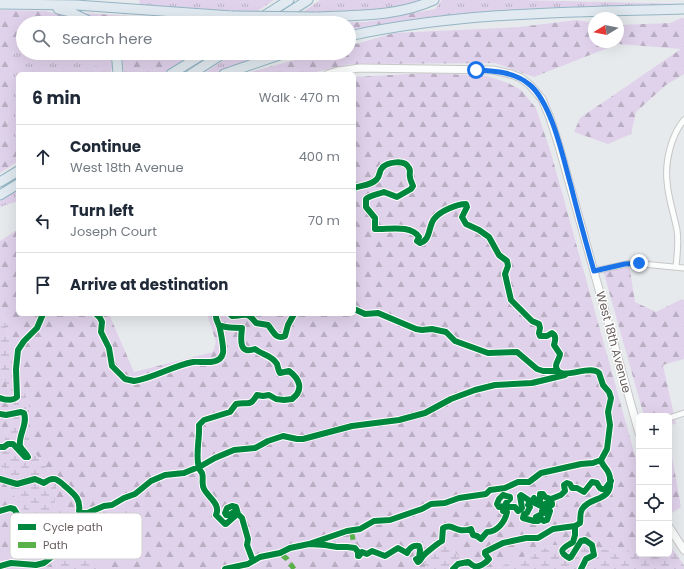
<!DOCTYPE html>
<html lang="en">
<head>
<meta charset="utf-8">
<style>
	:root { --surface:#fff; --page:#f2f2f3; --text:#1f2937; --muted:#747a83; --line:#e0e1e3 }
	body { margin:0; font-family:Poppins,sans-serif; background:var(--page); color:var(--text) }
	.controls { position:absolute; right:12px; bottom:12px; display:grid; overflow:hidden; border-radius:6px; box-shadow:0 4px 16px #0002 }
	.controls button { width:36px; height:36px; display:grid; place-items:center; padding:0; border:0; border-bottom:1px solid var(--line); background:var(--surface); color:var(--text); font:20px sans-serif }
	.compass { position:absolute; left:588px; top:12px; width:36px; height:36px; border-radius:50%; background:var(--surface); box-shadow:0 4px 16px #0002; rotate:260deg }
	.stop { position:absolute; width:12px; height:12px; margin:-9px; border:3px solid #1a73e8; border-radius:50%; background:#fff }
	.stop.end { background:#1a73e8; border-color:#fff; box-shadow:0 1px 4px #0008 }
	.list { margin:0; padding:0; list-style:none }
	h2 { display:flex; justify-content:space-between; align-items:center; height:52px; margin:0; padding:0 16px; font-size:17px }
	h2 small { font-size:13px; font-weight:400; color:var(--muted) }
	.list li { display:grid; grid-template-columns:26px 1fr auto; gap:12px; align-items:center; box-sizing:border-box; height:64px; padding:0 16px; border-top:1px solid var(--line) }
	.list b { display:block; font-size:15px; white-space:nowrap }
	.list p { margin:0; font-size:13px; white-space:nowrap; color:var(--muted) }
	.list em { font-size:13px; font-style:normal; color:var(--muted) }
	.icon { flex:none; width:22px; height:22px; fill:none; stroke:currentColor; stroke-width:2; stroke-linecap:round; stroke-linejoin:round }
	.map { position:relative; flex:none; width:684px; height:569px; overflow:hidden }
	.search { position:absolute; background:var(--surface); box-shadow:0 4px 16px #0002; left:16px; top:16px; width:340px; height:44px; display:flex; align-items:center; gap:10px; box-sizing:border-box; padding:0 14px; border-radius:22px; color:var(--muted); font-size:15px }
	.panel { position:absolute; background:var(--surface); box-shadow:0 4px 16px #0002; left:16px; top:72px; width:340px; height:244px; border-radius:6px }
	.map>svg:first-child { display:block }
	.grass { fill:url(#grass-tufts) }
	.forest { fill:url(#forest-firs) }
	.wetland { fill:url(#wetland-marsh) }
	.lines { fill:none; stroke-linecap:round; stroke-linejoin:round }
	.street-casing { stroke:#c7c6c7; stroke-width:7 }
	.secondary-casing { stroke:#c8c7c8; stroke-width:9 }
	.highway-casing { stroke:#94b5c5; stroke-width:11 }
	.street { stroke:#fbfcfc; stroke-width:5 }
	.secondary { stroke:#fbfcfc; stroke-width:7 }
	.highway { stroke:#e1eaf0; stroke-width:9 }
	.highway-bridge-casing { stroke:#94b5c5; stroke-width:11; stroke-linecap:butt }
	.highway-bridge { stroke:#e1eaf0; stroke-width:9 }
	.quiet { stroke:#5ab049; stroke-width:5; stroke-dasharray:10 5; stroke-linecap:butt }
	.cycleway-casing { stroke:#fff; stroke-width:8 }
	.cycleway { stroke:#00873e; stroke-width:6 }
	.route { stroke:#1a73e8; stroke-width:5 }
	.labels { text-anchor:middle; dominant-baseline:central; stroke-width:3; stroke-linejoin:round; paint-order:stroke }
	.street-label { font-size:12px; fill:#675e5c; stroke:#fff }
	.key { fill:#fff; stroke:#d1cfce; stroke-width:1 }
	.key-label { font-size:11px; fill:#675e5c }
</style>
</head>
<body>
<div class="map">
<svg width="684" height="569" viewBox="0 0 684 569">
	<defs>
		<pattern id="grass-tufts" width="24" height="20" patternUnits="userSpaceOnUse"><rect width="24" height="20" fill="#e0d2eb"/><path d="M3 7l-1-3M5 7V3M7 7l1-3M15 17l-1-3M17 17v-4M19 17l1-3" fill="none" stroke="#b9aec2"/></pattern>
		<pattern id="forest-firs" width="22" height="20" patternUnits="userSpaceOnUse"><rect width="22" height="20" fill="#e0d2eb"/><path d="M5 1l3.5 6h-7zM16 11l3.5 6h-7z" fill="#b9aec2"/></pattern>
		<pattern id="wetland-marsh" width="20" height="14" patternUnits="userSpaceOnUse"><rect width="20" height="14" fill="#e0d2eb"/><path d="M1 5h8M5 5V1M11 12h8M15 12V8" fill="none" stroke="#b9aec2"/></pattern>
	</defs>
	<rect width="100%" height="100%" fill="#e7eaed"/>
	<path class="grass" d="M139,0H274L256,12L140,5Z
		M320,0H425L376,10L300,14Z
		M442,0H522L684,4L423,20L435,9Z
		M23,42V53H92L96,59L95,74H18V136L6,141L14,46Z
		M235,53H276L216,74H203Z
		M18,189V201L0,207V201Z"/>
	<path class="forest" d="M435,9L423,20L349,30V23H311L366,22Z
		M0,10L45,11L83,20L86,23H23V42L14,46L6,141L18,136V161L0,173Z
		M83,13L218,22L223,23H102Z
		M682,18H684V74L666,85L636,112L631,134L608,144L574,132L580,118L681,49L618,44L534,77L495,63L350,64L308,74H243L321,53H349V46L394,33L519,27L577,20L594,23V42H618V25L670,23Z
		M92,53H108L113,65L110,74H95L96,59Z
		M122,53H194L162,74H124Z
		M428,73L487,76L508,83L521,90L536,108L551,153L639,470V545L626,552L553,545L494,569H489L464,563L442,536L419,544L426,569H97L87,549L60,531L54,508L57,482L29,445V403L13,367L6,320L0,314V241L18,229V314H109L134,372L213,352L216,342L207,314H354V77Z
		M629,264L635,302L656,312L682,299L684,300V359L663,365L676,424L669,425V416H644L603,270Z
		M0,366L16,411L1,448L5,483L51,549L58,569H0Z
		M669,440L681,507L672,513L669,505Z"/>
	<path class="wetland" d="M0,314L6,320L13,367L29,403V445L57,482L54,508L60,531L87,549L97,569H58L51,549L5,483L1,448L16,411L0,366Z
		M442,536L464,563L489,569H426L419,544Z
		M669,544L684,565V569H494L553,545L626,552L639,545V554H669Z"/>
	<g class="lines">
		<defs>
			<path id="street" d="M676,267C677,255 679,242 677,230C674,214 668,198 667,181C665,162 671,135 684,120
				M594,271L632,263L684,268
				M669,418L684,413"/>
			<path id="secondary" d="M328,74L338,71L360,68L493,70L511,74L521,78L530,85L542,99L550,118L559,146L639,433
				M669,527L684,550"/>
			<path id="highway" d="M0,4L76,5L232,16
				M58,9L70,12L93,23
				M315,17C355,15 397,17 434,0
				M253,23L289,0
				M272,23L308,0
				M349,36C459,12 572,12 684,9
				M115,53L117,61L118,74
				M171,74L205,53
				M191,74L224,53
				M224,74L285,53
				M0,182L18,171
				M0,195L18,184"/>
		</defs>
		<use href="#street" class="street-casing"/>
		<use href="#secondary" class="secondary-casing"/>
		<use href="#highway" class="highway-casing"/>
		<use href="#street" class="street"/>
		<use href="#secondary" class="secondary"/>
		<use href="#highway" class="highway"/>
		<defs>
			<path id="highway-bridge" d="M232,16L315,17"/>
		</defs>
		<use href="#highway-bridge" class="highway-bridge-casing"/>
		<use href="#highway-bridge" class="highway-bridge"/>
		<path class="quiet" d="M351,530L355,548
			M280,553L287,559L294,569"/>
		<defs>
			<path id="cycleway" d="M354,188C361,185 371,186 377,179C380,176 379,171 382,168C387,162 405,159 409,168C411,171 409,174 410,177C410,180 412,183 413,186L411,189L397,197L384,192C379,194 369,196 366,199V207L375,218V229C388,230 410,224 419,237L417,241L420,243C431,240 428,227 434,219C440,211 457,204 466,204L467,207L462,217L466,224L479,230L489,237L499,255L507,261L508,266L505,274L511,300L532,321L539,324L540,328L539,333L540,336H547L552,333C557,336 555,341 554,345L560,354C560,358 556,362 556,366C557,384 590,363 599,373L603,385L609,392L611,398L608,412L610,425L607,449L601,460
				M354,309L365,314L378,313L416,329L422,330L432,329L446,332L455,341L488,353L517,352L537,369L543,371H558
				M96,314L100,318L102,322L101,332L109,348L112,366L125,379L134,381C154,378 172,366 193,362C202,361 220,366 223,353C224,348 221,334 220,329C219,323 215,320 216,314
				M230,314L232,316C246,316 246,310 256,323L268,325C274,332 276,340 285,336L288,325L294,314
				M219,325C228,329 233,327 242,328C241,338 238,355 255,349C262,355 272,355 277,364C278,367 278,370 280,373L289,371C300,379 304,390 292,399L284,400L276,399L269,395L263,396L257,395C249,408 249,401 236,404L230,412L204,420L199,425C200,438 195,455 199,468C199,470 201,471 202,473C204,478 201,484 204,489C208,497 221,504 216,515L225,524H226L235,516L234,512L229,515H226L225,513L227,508L232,506L236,507L238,514L242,518L248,539L247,545L253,561
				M0,398C5,400 13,401 17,397L16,369L18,350L24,341L37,328L43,314
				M0,414L6,415L21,412L24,413C28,424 18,436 20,446C22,450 26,453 28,457H25L13,444H8L4,447H0
				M0,479L17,484L35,479L44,483C54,475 58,480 66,487C74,494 81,499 79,511L80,513H87
				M0,511L10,508L14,509L27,530L34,531L37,536L39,537L50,527L59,531L61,538
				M309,544L325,545L337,547H347L355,548L358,552V556H359L362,552L367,554L372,551L385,556L398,548L407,553C410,547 413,545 419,546L420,550L419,558L416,559L418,562C422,560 421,557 425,554C430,550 435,545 442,541L443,528C450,524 454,529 460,530C464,531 467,530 471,529L473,535L477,536L481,539L487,532C497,532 505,522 507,512L503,511L504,506L499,507L497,504L499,499L503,495L510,497V499L506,503L508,507H515L518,511L522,508L520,496L521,495L530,501L528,505L530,507L527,513L524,514L523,518L534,521H538L536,517L540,515L541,519L544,521L547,520L550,511L544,513L542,511L552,505V503L549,502L541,506L533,502V500L534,498L538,502H540V494H543L545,497L551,499L561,495L565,491L564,485L567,483L570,484L572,488H577L584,492L592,482L597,483C599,487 600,490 605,489L611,481
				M0,566L11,563L36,565L44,563L58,552L63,534L85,514L104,506L112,505L124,498L135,494L151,481L165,475L184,473L201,466L215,458L234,450L255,448L268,441L283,436L297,439H303L352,426L399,420L425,413L451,399L475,390L495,385L532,383L565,375
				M225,569L248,564L260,557L280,553L290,548L309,544L347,531L360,529L374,521L390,520L422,509L431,504L445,503L459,498L486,494L490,490L505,488L518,482H529L541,473L581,464L593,463L601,460C602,467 610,469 610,479C613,502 591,496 583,508C579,512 581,518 580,523L575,526V535L573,542C566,547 555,550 569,558L571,557L581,541L585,540L592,545L594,555L586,559L581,569
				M453,569L458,564L468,562C470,563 471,565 474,566C479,568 487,562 489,559L485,554V552L503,543L526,538H538L553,529L575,526"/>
		</defs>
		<use href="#cycleway" class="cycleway-casing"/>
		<use href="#cycleway" class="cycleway"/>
	</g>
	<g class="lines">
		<path class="route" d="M476,70C496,71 515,72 530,85C552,104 563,158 571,186C578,214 586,243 594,271L625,264L639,263"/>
	</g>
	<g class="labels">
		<g class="street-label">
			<text transform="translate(614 342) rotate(75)">West 18th Avenue</text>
		</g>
	</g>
	<rect x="10" y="513" width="132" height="46" rx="6" class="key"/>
	<rect x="18" y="524" width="18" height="6" fill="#00873e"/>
	<rect x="18" y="542" width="18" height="6" fill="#5ab049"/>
	<g class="key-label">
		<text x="43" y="531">Cycle path</text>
		<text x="43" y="549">Path</text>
	</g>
</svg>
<div class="controls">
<button>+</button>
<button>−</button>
<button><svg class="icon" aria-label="locate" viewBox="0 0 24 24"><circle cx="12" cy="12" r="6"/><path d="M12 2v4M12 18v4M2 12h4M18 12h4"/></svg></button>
<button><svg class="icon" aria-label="layers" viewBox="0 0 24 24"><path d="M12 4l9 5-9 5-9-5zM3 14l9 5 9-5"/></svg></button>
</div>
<svg class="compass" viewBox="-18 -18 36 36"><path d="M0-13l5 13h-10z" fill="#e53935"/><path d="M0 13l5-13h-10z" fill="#747a83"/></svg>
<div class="stop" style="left:476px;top:70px"></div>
<div class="stop end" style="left:639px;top:263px"></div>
<div class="search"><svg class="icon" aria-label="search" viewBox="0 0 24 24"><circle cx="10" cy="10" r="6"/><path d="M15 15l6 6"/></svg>Search here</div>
<section class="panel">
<h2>6 min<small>Walk · 470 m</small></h2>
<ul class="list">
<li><svg class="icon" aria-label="ahead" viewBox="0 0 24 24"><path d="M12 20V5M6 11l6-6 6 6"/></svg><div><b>Continue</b><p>West 18th Avenue</p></div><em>400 m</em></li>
<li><svg class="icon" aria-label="left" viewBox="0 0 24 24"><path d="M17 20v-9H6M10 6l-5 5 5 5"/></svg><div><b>Turn left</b><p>Joseph Court</p></div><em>70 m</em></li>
<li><svg class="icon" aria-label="arrive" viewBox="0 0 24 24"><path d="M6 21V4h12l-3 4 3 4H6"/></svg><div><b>Arrive at destination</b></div></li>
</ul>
</section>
</div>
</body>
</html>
